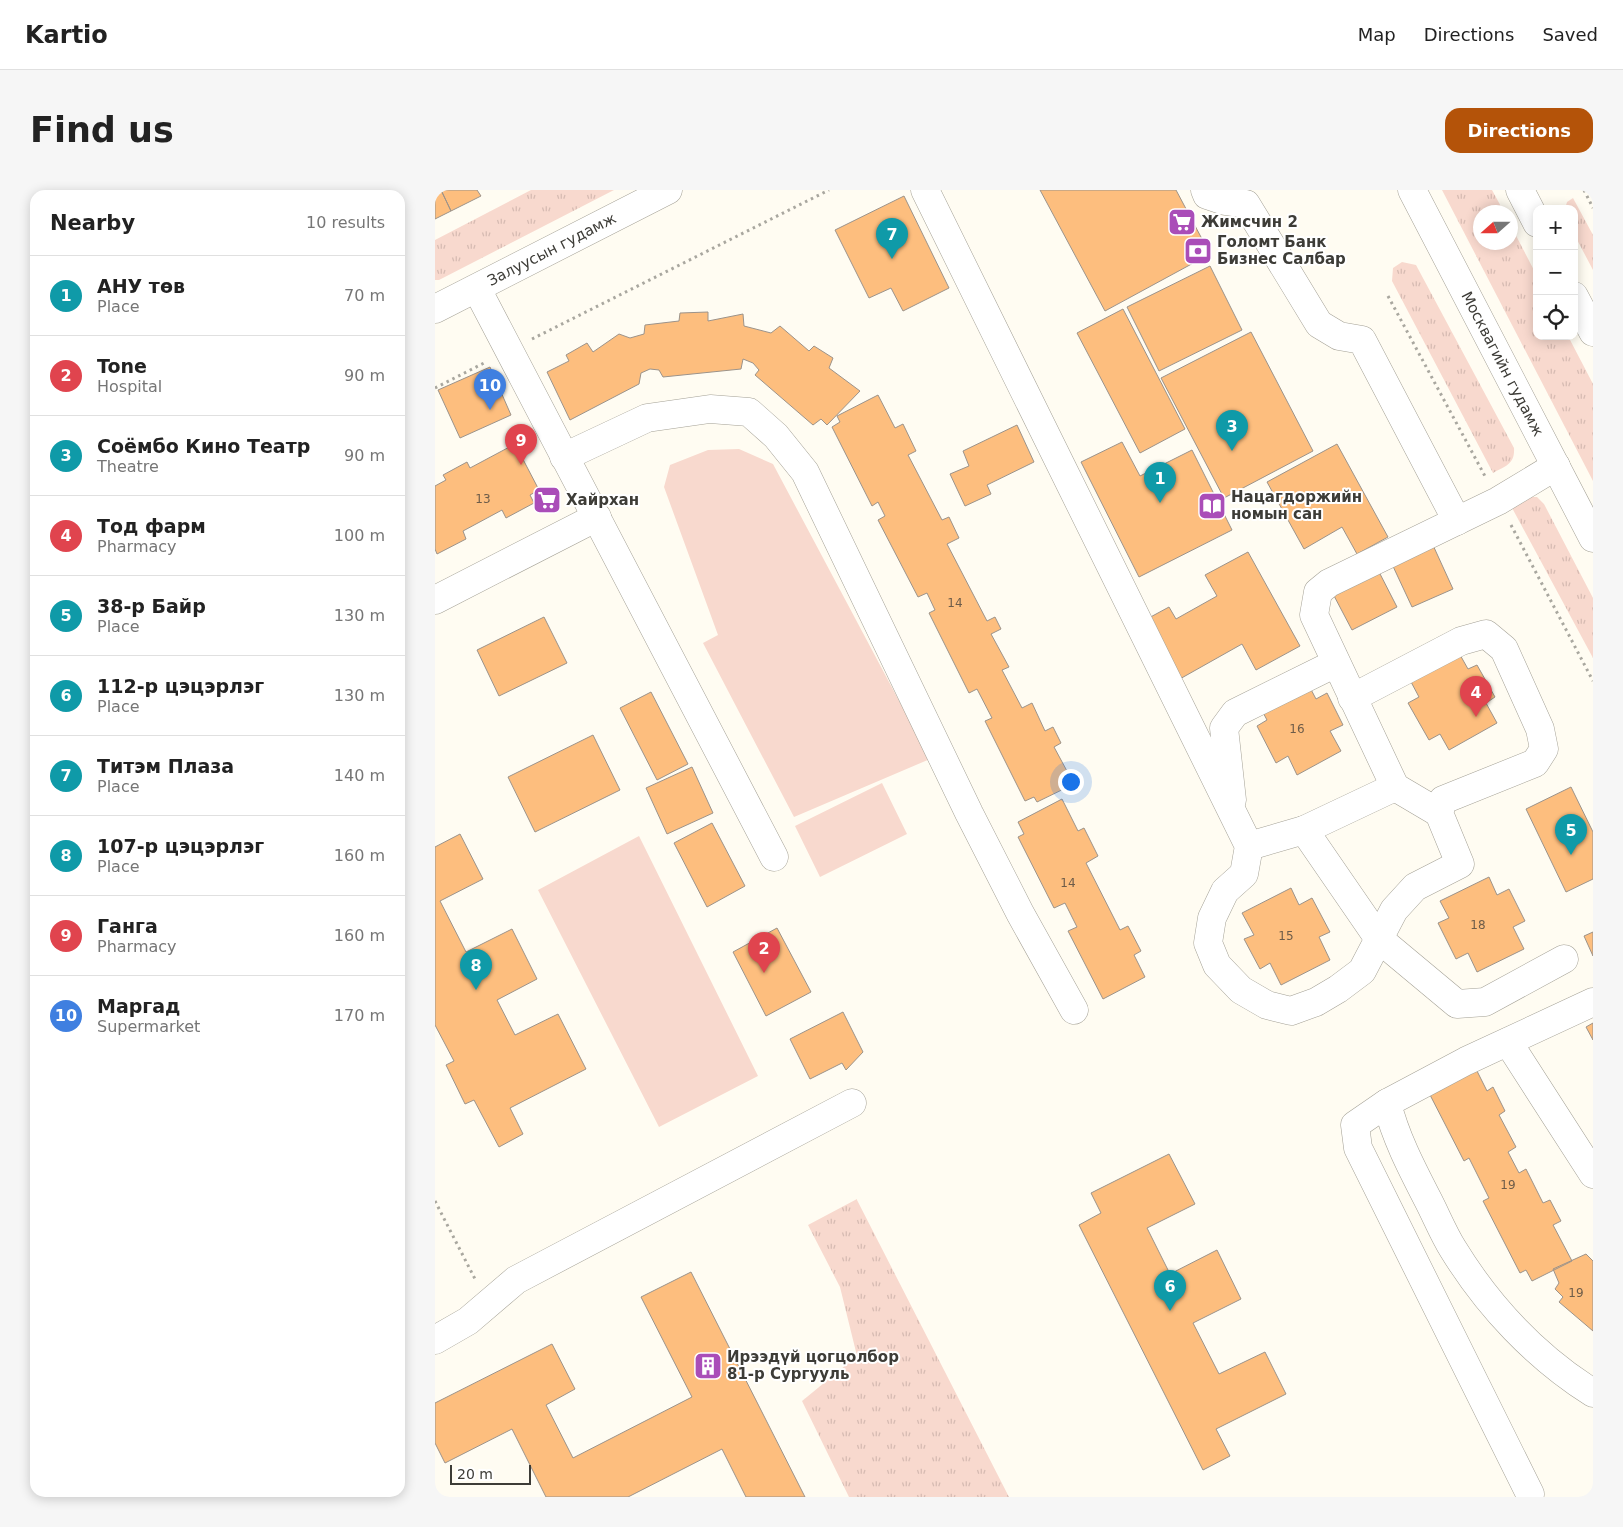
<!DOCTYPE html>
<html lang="en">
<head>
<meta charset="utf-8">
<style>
	:root { --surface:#fff; --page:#f6f6f6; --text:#222; --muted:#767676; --line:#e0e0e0; --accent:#b45309 }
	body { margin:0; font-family:"DejaVu Sans",sans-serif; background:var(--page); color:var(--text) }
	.controls { position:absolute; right:15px; top:15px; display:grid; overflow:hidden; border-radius:10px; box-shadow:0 2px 12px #0003 }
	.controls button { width:45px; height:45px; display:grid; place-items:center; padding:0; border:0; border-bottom:1px solid var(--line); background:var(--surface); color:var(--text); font:25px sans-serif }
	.compass { position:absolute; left:1038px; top:15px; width:45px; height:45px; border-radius:50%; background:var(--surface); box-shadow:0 2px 12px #0003; rotate:249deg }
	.scale { position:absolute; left:15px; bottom:12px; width:81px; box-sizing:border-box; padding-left:5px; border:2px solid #3d3c37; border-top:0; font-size:14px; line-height:18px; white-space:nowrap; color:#3d3c37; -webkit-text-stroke:4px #fff; paint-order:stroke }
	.you { position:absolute; left:635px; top:591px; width:18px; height:18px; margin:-12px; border:4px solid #fff; border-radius:50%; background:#1a73e8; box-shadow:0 0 0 8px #1a73e833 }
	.badge { display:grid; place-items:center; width:32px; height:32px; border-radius:50%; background:var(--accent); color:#fff; font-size:16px; font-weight:700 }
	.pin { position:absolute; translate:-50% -41px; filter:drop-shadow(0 1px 2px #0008) }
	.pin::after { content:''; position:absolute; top:26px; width:18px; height:15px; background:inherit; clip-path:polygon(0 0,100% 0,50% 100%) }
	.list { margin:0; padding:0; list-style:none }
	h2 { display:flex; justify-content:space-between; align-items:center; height:65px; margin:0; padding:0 20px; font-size:21px }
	h2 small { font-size:16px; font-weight:400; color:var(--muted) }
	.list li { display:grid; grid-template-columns:32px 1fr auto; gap:15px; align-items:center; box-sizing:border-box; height:80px; padding:0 20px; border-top:1px solid var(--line) }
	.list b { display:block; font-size:19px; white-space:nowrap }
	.list p { margin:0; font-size:16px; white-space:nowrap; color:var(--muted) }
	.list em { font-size:16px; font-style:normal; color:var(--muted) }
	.icon { flex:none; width:28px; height:28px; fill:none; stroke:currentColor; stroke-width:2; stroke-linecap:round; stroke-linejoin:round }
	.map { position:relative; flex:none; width:1158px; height:1307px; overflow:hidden; border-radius:15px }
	header { display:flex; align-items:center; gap:30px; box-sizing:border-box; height:70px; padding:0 25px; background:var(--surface); border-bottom:1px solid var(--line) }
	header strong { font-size:24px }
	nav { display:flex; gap:28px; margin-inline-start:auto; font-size:18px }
	.intro { display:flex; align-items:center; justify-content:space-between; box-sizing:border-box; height:120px; padding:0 30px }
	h1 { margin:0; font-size:35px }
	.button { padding:12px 22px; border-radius:15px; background:var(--accent); color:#fff; font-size:18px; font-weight:700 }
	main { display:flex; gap:30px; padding:0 30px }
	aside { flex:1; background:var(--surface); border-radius:15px; box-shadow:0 2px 12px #0003 }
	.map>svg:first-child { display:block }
	.grass { fill:url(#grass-tufts) }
	.park { fill:#f8d9ce }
	.building { fill:#fdbe7e; stroke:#9c938a }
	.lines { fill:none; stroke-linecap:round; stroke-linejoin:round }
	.minor-casing { stroke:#a4a196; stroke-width:29 }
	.highway-casing { stroke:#a4a196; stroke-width:29 }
	.path { stroke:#a9a79f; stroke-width:3; stroke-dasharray:2.5 4; stroke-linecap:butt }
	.minor { stroke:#fff; stroke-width:28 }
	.highway { stroke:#fff; stroke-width:28 }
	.labels { text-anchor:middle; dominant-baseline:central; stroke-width:4; stroke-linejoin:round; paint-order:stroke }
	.number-label { font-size:12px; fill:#6d5c49 }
	.poi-label { font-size:15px; font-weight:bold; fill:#3d3c37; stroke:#fff; text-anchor:start }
	.street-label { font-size:15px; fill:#3d3c37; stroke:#fff }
</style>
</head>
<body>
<header>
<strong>Kartio</strong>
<nav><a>Map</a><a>Directions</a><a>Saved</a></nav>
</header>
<div class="intro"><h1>Find us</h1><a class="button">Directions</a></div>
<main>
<aside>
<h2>Nearby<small>10 results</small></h2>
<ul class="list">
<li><span class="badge" style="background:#0f9aa8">1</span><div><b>АНУ төв</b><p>Place</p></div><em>70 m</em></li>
<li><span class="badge" style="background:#e0444e">2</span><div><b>Tone</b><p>Hospital</p></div><em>90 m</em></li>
<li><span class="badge" style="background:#0f9aa8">3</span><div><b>Соёмбо Кино Театр</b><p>Theatre</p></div><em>90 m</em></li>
<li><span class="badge" style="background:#e0444e">4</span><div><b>Тод фарм</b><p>Pharmacy</p></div><em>100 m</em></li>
<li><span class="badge" style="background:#0f9aa8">5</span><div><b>38-р Байр</b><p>Place</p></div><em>130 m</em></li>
<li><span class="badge" style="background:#0f9aa8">6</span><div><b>112-р цэцэрлэг</b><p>Place</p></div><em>130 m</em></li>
<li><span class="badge" style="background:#0f9aa8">7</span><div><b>Титэм Плаза</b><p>Place</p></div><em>140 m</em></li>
<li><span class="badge" style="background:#0f9aa8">8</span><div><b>107-р цэцэрлэг</b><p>Place</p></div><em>160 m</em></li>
<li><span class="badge" style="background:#e0444e">9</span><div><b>Ганга</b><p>Pharmacy</p></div><em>160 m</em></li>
<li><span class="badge" style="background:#3f7fe0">10</span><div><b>Маргад</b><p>Supermarket</p></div><em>170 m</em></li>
</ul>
</aside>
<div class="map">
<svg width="1158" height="1307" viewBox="0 0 1158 1307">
	<defs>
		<pattern id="grass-tufts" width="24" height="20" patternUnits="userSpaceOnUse" patternTransform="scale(1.25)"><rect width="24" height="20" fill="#f8d9ce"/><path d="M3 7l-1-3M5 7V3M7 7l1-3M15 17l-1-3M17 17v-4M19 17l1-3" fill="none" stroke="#d6bbb2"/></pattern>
	</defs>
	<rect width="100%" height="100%" fill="#fffcf2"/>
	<path class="grass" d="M96,0H179L4,90H0V50Z
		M1007,0H1057L1069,22H1046V52H1076V36L1102,86V146H1133L1158,194V291Z
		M1138,8L1158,45V80L1139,44V19H1130L1132,12Z
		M967,72L981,75L1079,258C1080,274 1071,276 1058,283L957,91L958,78Z
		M1094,307H1102L1109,314L1158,408V468L1076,316Z
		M422,1009V1010L574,1307H414L367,1211L422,1166L405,1097L373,1035Z"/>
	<path class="park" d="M304,259L338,274L495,569L359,627L268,453L283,445L229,297L235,275L273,260Z
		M447,593L472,644L385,687L360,636Z
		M204,646L323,886L224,937L103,700Z"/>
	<path class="building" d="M0,0H6L16,21L0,29Z
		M6,0H42L46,6L16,21Z
		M605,0H741L775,64L670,121Z
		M469,6L514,98L468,121L456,98L434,108L400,40Z
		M775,76L807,140L724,181L692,117Z
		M688,119L750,239L705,263L642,143Z
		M273,122V131L308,124L309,136L336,143L345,136L374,161L379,156L398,168L394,178L425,201L392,235L386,229L378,235L320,185L324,180L318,173L308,169L306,179L228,187L224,180L215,179L206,183L204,194L135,230L112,182L134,171L131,165L152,153L158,162L184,144L195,148L209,144L210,135L244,131L245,123Z
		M816,142L878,261L789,308L726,188Z
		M55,177L76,225L25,248L3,200Z
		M443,205L460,238L468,234L481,261L473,265L507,330L514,327L524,348L512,354L552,431L560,427L566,439L556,444L574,477L567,480L587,518L597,513L610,541L618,537L626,553L619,557L639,594L602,612L599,607L590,611L550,531L557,528L542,499L534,503L494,423L500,420L492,403L483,407L443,330L450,326L443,312L437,316L397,237L405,232L402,226Z
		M582,235L599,272L552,295L556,304L530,316L515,284L534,276L528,261Z
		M687,252L705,286L757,260L797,340L704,387L646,272Z
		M80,254L104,300L95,305L99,313L71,328L67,320L28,341L31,349L2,364L0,359V296L11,290L8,285L32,272L35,278Z
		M902,254L953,347L922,364L907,337L869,359L832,292Z
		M997,353L1018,399L977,417L956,372Z
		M813,362L865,456L821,480L807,454L743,490L710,430L734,417L741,429L782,406L770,385Z
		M942,378L962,417L917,440L897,402Z
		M109,427L132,473L64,506L42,460Z
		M1024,463L1033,479L1042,475L1060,507L1051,513L1062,533L1014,560L1005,544L994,550L973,513L984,507L975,490Z
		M871,490L881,509L892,503L908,535L895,541L906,561L862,585L853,566L841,573L822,536L832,530L824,515Z
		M216,502L253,574L222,590L185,518Z
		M158,545L185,600L100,642L73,587Z
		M257,577L278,623L232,644L211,598Z
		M1136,597L1158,642V689L1131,702L1091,619Z
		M627,609L643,641L649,638L663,666L651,673L685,740L693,736L706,761L699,765L710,787L668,809L633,741L642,737L630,713L619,718L583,647L589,644L583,632Z
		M277,633L310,696L272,717L239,653Z
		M25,644L48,689L5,711L31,762L77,739L102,789L62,810L80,845L123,824L151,879L75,918L88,944L64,957L39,910L30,914L11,875L19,871L0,835V657Z
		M1054,687L1062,705L1074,699L1090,731L1078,737L1089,759L1042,782L1033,763L1021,769L1003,733L1014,728L1005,711Z
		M856,698L864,715L877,708L895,742L884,747L895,770L846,795L835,773L825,779L809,749L819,745L807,723Z
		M342,738L376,802L331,826L298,762Z
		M1158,742V766L1149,746Z
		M408,822L428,862L411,880L407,873L375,889L355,849Z
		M1158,833V850L1151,837Z
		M1040,877L1052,901L1058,897L1070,921L1064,925L1081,957L1073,962L1084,983L1091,979L1108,1013L1115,1010L1126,1031L1118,1035L1137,1071L1097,1091L1091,1080L1085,1083L1048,1011L1054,1008L1034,968L1029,971L993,901Z
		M734,964L760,1014L712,1038L735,1084L782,1060L806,1109L758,1133L784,1184L830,1162L851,1204L781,1239L795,1266L768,1280L644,1035L666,1023L656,1003Z
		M1151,1064L1158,1071V1141L1124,1112L1128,1107L1120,1099L1124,1093L1118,1079Z
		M256,1082L370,1307H311L287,1259L193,1307H111L77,1239L10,1273L0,1253V1213L117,1154L140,1199L111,1215L138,1268L257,1207L206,1107Z"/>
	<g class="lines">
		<defs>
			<g id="minor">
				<path d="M490,0L814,656L809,684L790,701L777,728L773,753L782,775L806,800L832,815L856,821L881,812L903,799L927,781L959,720L980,697L1025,674L1004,623L1008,610L1100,573L1109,559L1105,539L1069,459L1051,444L1026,451L917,508"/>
				<path d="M770,0L772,5L790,11L811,14L884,134L904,146L927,150L1022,331"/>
				<path d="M42,99L339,667"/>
				<path id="s1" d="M0,119L233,0"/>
				<path d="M129,267L212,228L275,219L314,222L341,246L370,282L534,623L585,723L639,820"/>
				<path d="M0,410L162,327"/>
				<path d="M960,597L879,425L883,402L894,393L1063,311L1121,276"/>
				<path d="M797,610L789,538L800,523L901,473"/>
				<path d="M869,640L960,597L1004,623"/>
				<path d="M814,656L869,640L944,749L1022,814L1050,812L1129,769"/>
				<path d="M1158,812L1031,871L952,913C960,946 976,977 992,1008C1001,1025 1008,1043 1018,1059C1053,1116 1101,1167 1158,1203"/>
				<path d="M1073,852L1158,984"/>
				<path d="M952,913L920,935L923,958L1095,1304"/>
				<path d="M0,1150L33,1131L81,1090L417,913"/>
			</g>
			<g id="highway">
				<path id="s2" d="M977,0L1158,348"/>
				<path d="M1085,0L1102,33"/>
				<path d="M1139,106L1158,142"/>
			</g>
		</defs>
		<use href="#minor" class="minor-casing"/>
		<use href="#highway" class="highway-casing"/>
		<path class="path" d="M1149,0L1158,18
			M953,106L1051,288
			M97,149L394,0
			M0,198L49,173
			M1076,335L1158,491
			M0,1011L40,1089"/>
		<use href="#minor" class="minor"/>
		<use href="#highway" class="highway"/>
	</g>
	<defs>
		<symbol id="supermarket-square" viewBox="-11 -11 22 22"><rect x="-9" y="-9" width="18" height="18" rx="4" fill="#aa4db8" stroke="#fff"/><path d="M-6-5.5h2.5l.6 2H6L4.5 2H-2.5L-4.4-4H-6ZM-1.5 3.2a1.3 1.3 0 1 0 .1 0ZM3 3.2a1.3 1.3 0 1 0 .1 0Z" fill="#fff"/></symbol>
		<symbol id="bank-square" viewBox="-11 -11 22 22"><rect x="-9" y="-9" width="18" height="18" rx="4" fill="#aa4db8" stroke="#fff"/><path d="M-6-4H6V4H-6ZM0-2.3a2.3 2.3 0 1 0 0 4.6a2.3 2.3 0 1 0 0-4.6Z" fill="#fff"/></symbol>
		<symbol id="library-square" viewBox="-11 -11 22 22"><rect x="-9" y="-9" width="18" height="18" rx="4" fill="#aa4db8" stroke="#fff"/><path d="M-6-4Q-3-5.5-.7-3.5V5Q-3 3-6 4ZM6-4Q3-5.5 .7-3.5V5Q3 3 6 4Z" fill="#fff"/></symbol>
		<symbol id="building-square" viewBox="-11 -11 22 22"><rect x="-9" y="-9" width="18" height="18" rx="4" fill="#aa4db8" stroke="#fff"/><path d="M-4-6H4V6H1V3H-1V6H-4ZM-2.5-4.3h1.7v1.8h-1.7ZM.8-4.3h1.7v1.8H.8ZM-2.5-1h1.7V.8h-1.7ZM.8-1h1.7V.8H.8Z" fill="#fff"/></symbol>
	</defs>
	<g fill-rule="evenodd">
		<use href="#supermarket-square" x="731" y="16" width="32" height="32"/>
		<use href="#bank-square" x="747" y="45" width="32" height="32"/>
		<use href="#supermarket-square" x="96" y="294" width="32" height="32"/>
		<use href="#library-square" x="761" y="300" width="32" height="32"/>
		<use href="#building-square" x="257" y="1160" width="32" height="32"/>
	</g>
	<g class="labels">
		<g class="number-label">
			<text x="48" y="309">13</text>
			<text x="520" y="413">14</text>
			<text x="862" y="539">16</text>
			<text x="633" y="693">14</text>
			<text x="1043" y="735">18</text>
			<text x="851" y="746">15</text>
			<text x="1073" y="995">19</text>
			<text x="1141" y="1103">19</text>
		</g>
		<g class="poi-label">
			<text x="766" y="32">Жимсчин 2</text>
			<text x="782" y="52">Голомт Банк<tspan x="782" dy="17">Бизнес Салбар</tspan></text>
			<text x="796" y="307">Нацагдоржийн<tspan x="796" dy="17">номын сан</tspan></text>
			<text x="131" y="310">Хайрхан</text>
			<text x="292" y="1167">Ирээдүй цогцолбор<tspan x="292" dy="17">81-р Сургууль</tspan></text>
		</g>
		<g class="street-label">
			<text stroke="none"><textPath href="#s1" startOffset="131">Залуусын гудамж</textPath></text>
			<text stroke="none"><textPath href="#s2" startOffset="196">Москвагийн гудамж</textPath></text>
		</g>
	</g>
</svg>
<div class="controls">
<button>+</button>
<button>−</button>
<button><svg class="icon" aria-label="locate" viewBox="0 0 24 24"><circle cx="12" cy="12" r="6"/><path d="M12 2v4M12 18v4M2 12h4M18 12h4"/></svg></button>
</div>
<svg class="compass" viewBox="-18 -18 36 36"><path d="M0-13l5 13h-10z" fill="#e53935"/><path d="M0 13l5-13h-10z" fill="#767676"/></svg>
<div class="scale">20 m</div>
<div class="you"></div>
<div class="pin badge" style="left:725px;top:313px;background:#0f9aa8">1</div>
<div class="pin badge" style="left:329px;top:783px;background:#e0444e">2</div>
<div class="pin badge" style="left:797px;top:261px;background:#0f9aa8">3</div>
<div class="pin badge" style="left:1041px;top:527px;background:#e0444e">4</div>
<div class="pin badge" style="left:1136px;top:665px;background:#0f9aa8">5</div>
<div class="pin badge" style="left:735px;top:1121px;background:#0f9aa8">6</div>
<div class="pin badge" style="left:457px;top:69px;background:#0f9aa8">7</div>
<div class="pin badge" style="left:41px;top:800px;background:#0f9aa8">8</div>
<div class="pin badge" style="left:86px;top:275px;background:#e0444e">9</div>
<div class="pin badge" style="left:55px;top:220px;background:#3f7fe0">10</div>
</div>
</main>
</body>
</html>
